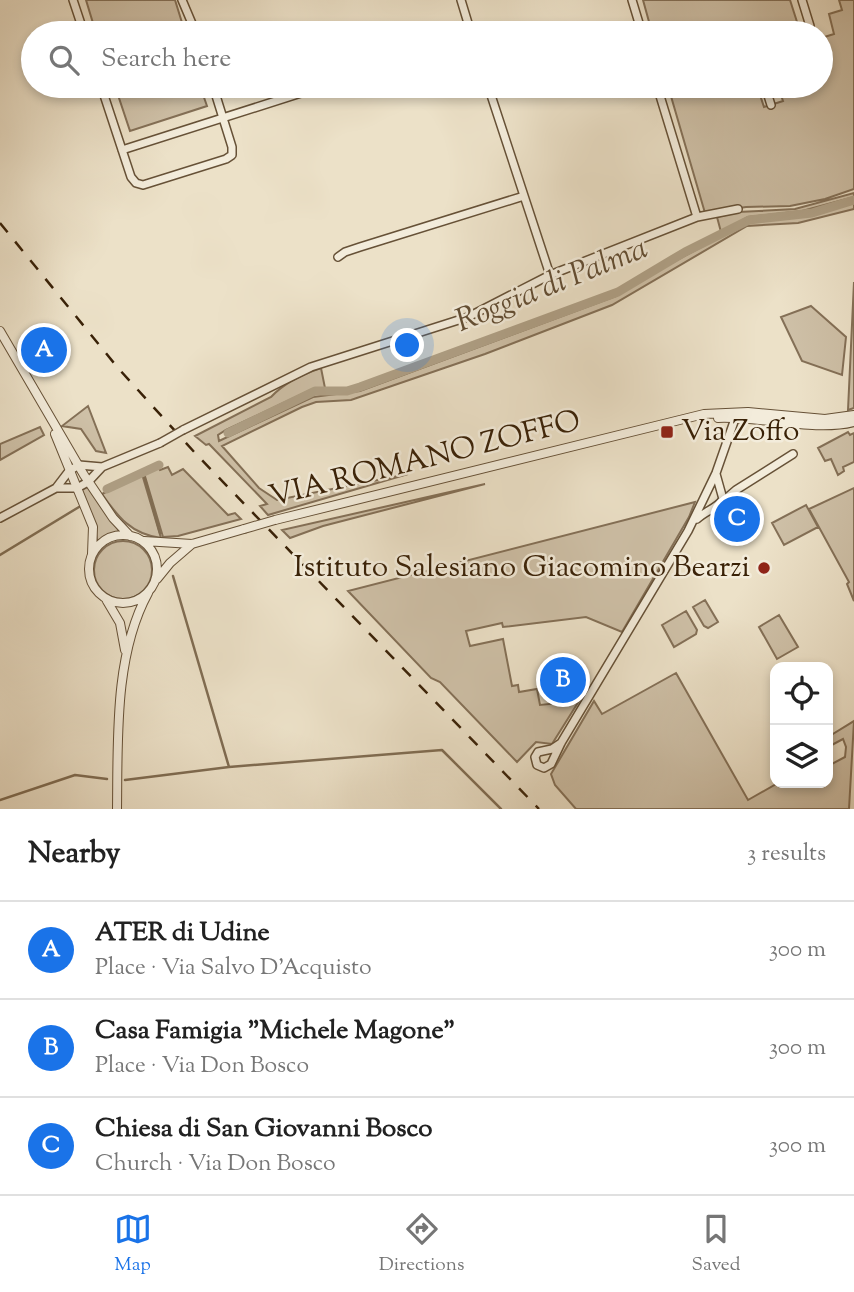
<!DOCTYPE html>
<html lang="en">
<head>
<meta charset="utf-8">
<style>
	:root { --surface:#fff; --page:#f2f2f2; --text:#222; --muted:#767676; --line:#e0e0e0; --accent:#1a73e8 }
	body { margin:0; font-family:"Sorts Mill Goudy",serif; background:var(--page); color:var(--text) }
	.controls { position:absolute; right:21px; bottom:21px; display:grid; overflow:hidden; border-radius:14px; box-shadow:0 4px 10px #0003 }
	.controls button { width:63px; height:63px; display:grid; place-items:center; padding:0; border:0; border-bottom:2px solid var(--line); background:var(--surface); color:var(--text); font:35px sans-serif }
	.you { position:absolute; left:408px; top:346px; width:24px; height:24px; margin:-18px; border:5px solid #fff; border-radius:50%; background:#1a73e8; box-shadow:0 0 0 10px #1a73e833 }
	.badge { display:grid; place-items:center; width:46px; height:46px; border-radius:50%; background:var(--accent); color:#fff; font-size:23px; font-weight:700 }
	.pin { position:absolute; translate:-50% -50%; border:4px solid #fff; box-shadow:0 2px 7px #0006 }
	.list { margin:0; padding:0; list-style:none }
	h2 { display:flex; justify-content:space-between; align-items:center; height:91px; margin:0; padding:0 28px; font-size:30px }
	h2 small { font-size:23px; font-weight:400; color:var(--muted) }
	.list li { display:grid; grid-template-columns:46px 1fr auto; gap:21px; align-items:center; box-sizing:border-box; height:98px; padding:0 28px; border-top:2px solid var(--line) }
	.list b { display:block; font-size:26px; white-space:nowrap }
	.list p { margin:0; font-size:23px; white-space:nowrap; color:var(--muted) }
	.list em { font-size:23px; font-style:normal; color:var(--muted) }
	.icon { flex:none; width:38px; height:38px; fill:none; stroke:currentColor; stroke-width:2; stroke-linecap:round; stroke-linejoin:round }
	.map { position:relative; flex:none; width:854px; height:809px; overflow:hidden }
	.search { position:absolute; background:var(--surface); box-shadow:0 4px 10px #0003; left:21px; right:21px; top:21px; height:77px; display:flex; align-items:center; gap:18px; box-sizing:border-box; padding:0 24px; border-radius:38px; color:var(--muted); font-size:26px }
	.sheet { height:385px; background:var(--surface) }
	nav { display:flex; justify-content:space-around; align-items:center; box-sizing:border-box; height:98px; border-top:2px solid var(--line); background:var(--surface); font-size:19px; color:var(--muted) }
	nav a { display:grid; justify-items:center; gap:4px }
	nav .on { color:var(--accent) }
	.map>svg:first-child { display:block }
	.green { fill:#cec0a7; stroke:#847057; stroke-width:2 }
	.lines { fill:none; stroke-linecap:round; stroke-linejoin:round }
	.stream { stroke:#806d53; stroke-width:2.5 }
	.canal { stroke:#afa086; stroke-width:9 }
	.minor-casing { stroke:#665137; stroke-width:10 }
	.tertiary-casing { stroke:#665137; stroke-width:10 }
	.minor { stroke:#f3ecdb; stroke-width:7 }
	.tertiary { stroke:#f3ecdb; stroke-width:8 }
	.rail { stroke:#392107; stroke-width:2.5; stroke-dasharray:12 12; stroke-linecap:butt }
	.minor-bridge-casing { stroke:#665137; stroke-width:10; stroke-linecap:butt }
	.tertiary-bridge-casing { stroke:#665137; stroke-width:10; stroke-linecap:butt }
	.minor-bridge { stroke:#f3ecdb; stroke-width:7 }
	.tertiary-bridge { stroke:#f3ecdb; stroke-width:8 }
	.poi-dot { fill:#8f2418; stroke:#f3ecdb; stroke-width:2.5 }
	.labels { text-anchor:middle; dominant-baseline:central; stroke-width:5; stroke-linejoin:round; paint-order:stroke }
	.poi-label { font-size:30px; fill:#392107; stroke:#f3ecdb; text-anchor:start }
	.street-label { font-size:30px; fill:#392107; stroke:#f3ecdb }
	.water-label { font-size:32px; font-style:italic; fill:#624d33; stroke:#f3ecdb }
</style>
</head>
<body>
<div class="map">
<svg width="854" height="809" viewBox="0 0 854 809">
	<rect width="100%" height="100%" fill="#ece1c8"/>
	<filter id="stains"><feTurbulence type="fractalNoise" baseFrequency=".00286" numOctaves="4"/><feColorMatrix values="0 0 0 0 .2 0 0 0 0 .09 0 0 0 0 .02 0 0 0 .5 -.17"/></filter>
	<radialGradient id="worn" r=".72"><stop offset=".6" stop-color="#630" stop-opacity="0"/><stop offset="1" stop-color="#630" stop-opacity=".3"/></radialGradient>
	<path class="green" d="M86,0H175L184,29L171,33H96Z
		M643,0H790L798,25L767,33H671L668,24L651,29Z
		M839,0H854V189L825,199L790,206L746,207L705,213L668,86H757L764,107L783,101L778,86H821V38L834,34L829,14L842,10Z
		M115,86H200L207,106L130,131Z
		M854,193V197L802,211L748,217L721,232L717,217L738,212L795,209Z
		M854,203V209L798,223L747,226L612,305L485,354L351,400L316,402L302,407L222,446L259,488L277,500L408,474L268,515L260,506L267,504L209,444L206,445L195,436L271,397C284,383 303,374 321,368L325,388L313,389L226,430L218,435L219,441L313,397L360,391L616,296L664,267L748,222L813,215Z
		M854,282V408L848,410Z
		M811,306L846,337L842,375L802,361L781,317Z
		M88,406L106,453L96,451L81,429L62,426Z
		M40,427L44,435L0,460V444Z
		M848,432L850,435L854,433V462L843,467L844,471L838,475L831,459L825,461L818,448Z
		M158,467L160,470L168,467L172,475L183,469L228,515L235,513L241,519L178,536L163,537L144,473Z
		M142,474L161,538C131,534 118,517 102,494Z
		M485,484L323,526L290,538L282,530Z
		M87,486L119,531L97,541L95,526L80,490Z
		M854,488V601L847,584L849,582L809,509Z
		M695,502L689,517L622,632L586,617L503,627L502,623L466,631L470,646L503,639L512,686L518,685L519,692L537,689L540,705L579,701L552,744L536,742L517,762L440,682L431,678L348,591Z
		M806,505L818,527L784,545L772,523Z
		M94 570a29 29 0 1 1 58 0a29 29 0 1 1-58 0Z
		M705,600L718,622L708,628L704,626L693,607Z
		M686,611L697,630L696,634L674,647L662,625Z
		M779,615L798,647L777,659L759,627Z
		M676,673L748,800L778,783L821,786L820,783H828V766L845,757L846,747L843,739L828,747V737L854,721L849,809H576L555,785L551,774L594,701L602,714Z"/>
	<g class="lines">
		<path class="stream" d="M143,472L160,533
			M0,555L79,507
			M173,576L229,767L442,750L501,809
			M125,780L229,767
			M0,800L75,775L107,779"/>
		<path class="canal" d="M228,433L315,391H347L360,387L618,292L685,252L749,220L812,213L854,200
			M107,489L159,465"/>
		<defs>
			<path id="minor" d="M73,0L84,33
				M182,0L196,33
				M461,0L471,33
				M632,0L642,33
				M785,33L810,26L802,0
				M101,86L131,177L136,183L143,185L226,159L232,155V147L213,86
				M488,86L550,275
				M765,86L771,105
				M122,150L323,86
				M697,217L738,209
				M338,257L345,252L360,247L524,196
				M183,430L311,367L468,317L550,275L697,217L657,86
				M56,488H77L88,482L102,467
				M722,502L736,490L793,454
				M0,518L56,488L69,471L79,465L102,467L160,443
				M697,519C705,511 718,508 723,499L716,474
				M561,743L552,749L538,752L535,757L537,765L544,768L551,764L561,743L688,531L716,473L737,413"/>
			<path id="tertiary" d="M0,331L84,475L113,518L130,536
				M718,418C761,416 815,432 854,422
				M55,434L93,527L92,554
				M275,520L704,414L748,412L825,419L854,415
				M89 569a34 34 0 1 1 68 0a34 34 0 1 1-68 0Z
				M144,541L192,544L244,529
				M157,579L170,563L192,544
				M107,601L120,623L125,650
				M117,809C118,740 114,655 148,593"/>
		</defs>
		<use href="#minor" class="minor-casing"/>
		<use href="#tertiary" class="tertiary-casing"/>
		<use href="#minor" class="minor"/>
		<use href="#tertiary" class="tertiary"/>
		<path class="rail" d="M0,223L118,368L196,454L539,809"/>
		<defs>
			<path id="minor-bridge" d="M160,443L183,430"/>
			<path id="tertiary-bridge" d="M244,529L275,520"/>
		</defs>
		<use href="#minor-bridge" class="minor-bridge-casing"/>
		<use href="#tertiary-bridge" class="tertiary-bridge-casing"/>
		<use href="#minor-bridge" class="minor-bridge"/>
		<use href="#tertiary-bridge" class="tertiary-bridge"/>
	</g>
	<g class="poi-dot">
		<rect x="660" y="425" width="14" height="14" rx="3.5"/>
		<circle cx="764" cy="568" r="7"/>
	</g>
	<g class="labels">
		<g class="poi-label">
			<text x="681" y="432">Via Zoffo</text>
			<text x="750" y="568" text-anchor="end">Istituto Salesiano Giacomino Bearzi</text>
		</g>
		<g class="street-label">
			<text transform="translate(425 460) rotate(-14)">VIA ROMANO ZOFFO</text>
		</g>
		<g class="water-label">
			<text transform="translate(552 286) rotate(-22)">Roggia di Palma</text>
		</g>
	</g>
	<rect width="100%" height="100%" filter="url(#stains)"/>
	<rect width="100%" height="100%" fill="url(#worn)"/>
</svg>
<div class="controls">
<button><svg class="icon" aria-label="locate" viewBox="0 0 24 24"><circle cx="12" cy="12" r="6"/><path d="M12 2v4M12 18v4M2 12h4M18 12h4"/></svg></button>
<button><svg class="icon" aria-label="layers" viewBox="0 0 24 24"><path d="M12 4l9 5-9 5-9-5zM3 14l9 5 9-5"/></svg></button>
</div>
<div class="you"></div>
<div class="pin badge" style="left:44px;top:350px">A</div>
<div class="pin badge" style="left:563px;top:680px">B</div>
<div class="pin badge" style="left:737px;top:519px">C</div>
<div class="search"><svg class="icon" aria-label="search" viewBox="0 0 24 24"><circle cx="10" cy="10" r="6"/><path d="M15 15l6 6"/></svg>Search here</div>
</div>
<section class="sheet">
<h2>Nearby<small>3 results</small></h2>
<ul class="list">
<li><span class="badge">A</span><div><b>ATER di Udine</b><p>Place · Via Salvo D'Acquisto</p></div><em>300 m</em></li>
<li><span class="badge">B</span><div><b>Casa Famigia &quot;Michele Magone&quot;</b><p>Place · Via Don Bosco</p></div><em>300 m</em></li>
<li><span class="badge">C</span><div><b>Chiesa di San Giovanni Bosco</b><p>Church · Via Don Bosco</p></div><em>300 m</em></li>
</ul>
</section>
<nav>
<a class="on"><svg class="icon" aria-label="map" viewBox="0 0 24 24"><path d="M3 6l6-2 6 2 6-2v14l-6 2-6-2-6 2zM9 4v14M15 6v14"/></svg>Map</a>
<a><svg class="icon" aria-label="directions" viewBox="0 0 24 24"><path d="M12 3l9 9-9 9-9-9zM9 14v-3h6M13 9l2 2-2 2"/></svg>Directions</a>
<a><svg class="icon" aria-label="saved" viewBox="0 0 24 24"><path d="M7 4h10v16l-5-4-5 4z"/></svg>Saved</a>
</nav>
</body>
</html>
